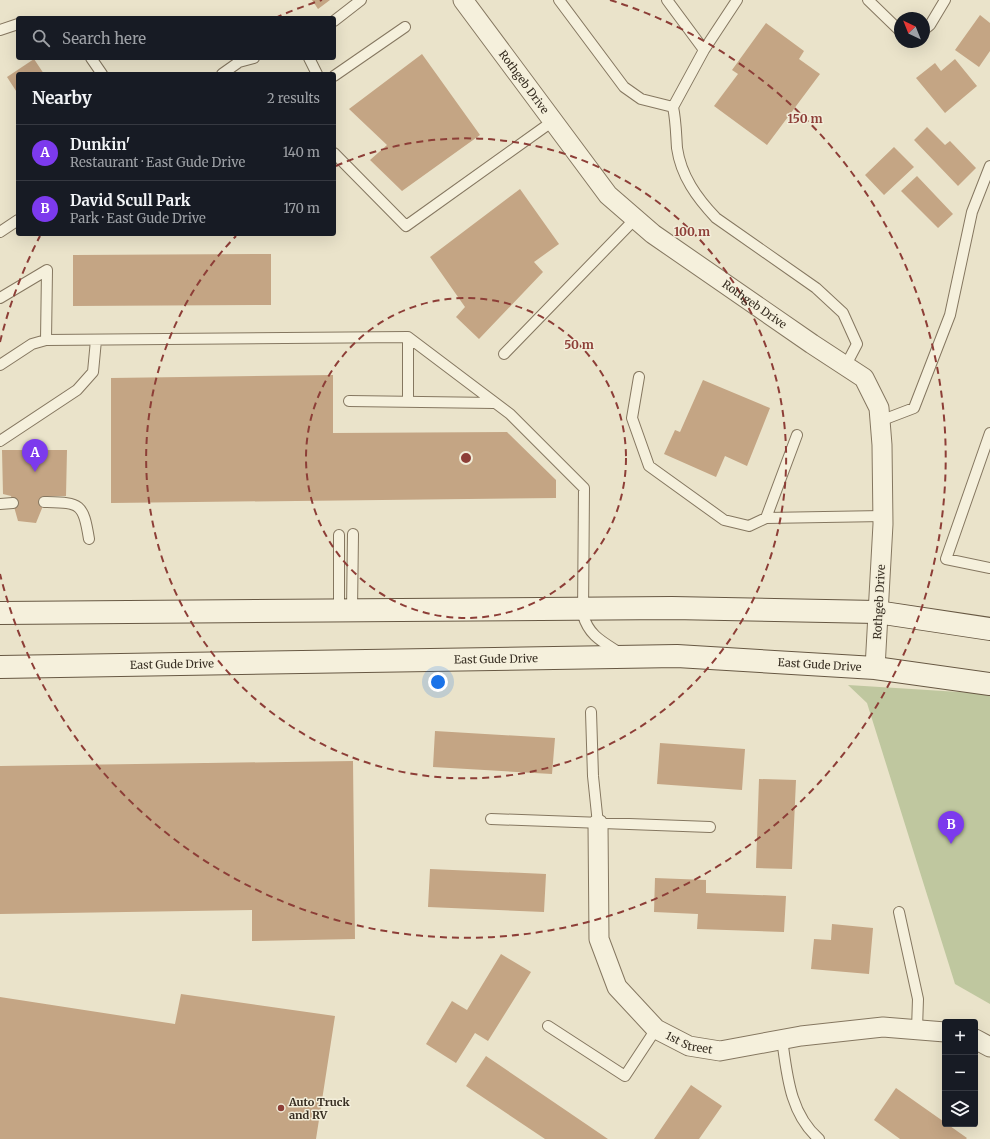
<!DOCTYPE html>
<html lang="en">
<head>
<meta charset="utf-8">
<style>
	:root { --surface:#171b24; --page:#20242c; --text:#f1f3f6; --muted:#9ea1a6; --line:#363941; --accent:#7c3aed }
	body { margin:0; font-family:Merriweather,serif; background:var(--page); color:var(--text) }
	.controls { position:absolute; right:12px; bottom:12px; display:grid; overflow:hidden; border-radius:4px; box-shadow:0 4px 16px #0002 }
	.controls button { width:36px; height:36px; display:grid; place-items:center; padding:0; border:0; border-bottom:1px solid var(--line); background:var(--surface); color:var(--text); font:20px sans-serif }
	.compass { position:absolute; left:894px; top:12px; width:36px; height:36px; border-radius:50%; background:var(--surface); box-shadow:0 4px 16px #0002; rotate:317deg }
	.you { position:absolute; left:438px; top:682px; width:14px; height:14px; margin:-10px; border:3px solid #fff; border-radius:50%; background:#1a73e8; box-shadow:0 0 0 6px #1a73e833 }
	.badge { display:grid; place-items:center; width:26px; height:26px; border-radius:50%; background:var(--accent); color:#fff; font-size:13px; font-weight:700 }
	.pin { position:absolute; translate:-50% -33px; filter:drop-shadow(0 1px 2px #0008) }
	.pin::after { content:''; position:absolute; top:21px; width:14px; height:12px; background:inherit; clip-path:polygon(0 0,100% 0,50% 100%) }
	.list { margin:0; padding:0; list-style:none }
	h2 { display:flex; justify-content:space-between; align-items:center; height:52px; margin:0; padding:0 16px; font-size:17px }
	h2 small { font-size:13px; font-weight:400; color:var(--muted) }
	.list li { display:grid; grid-template-columns:26px 1fr auto; gap:12px; align-items:center; box-sizing:border-box; height:56px; padding:0 16px; border-top:1px solid var(--line) }
	.list b { display:block; font-size:15px; white-space:nowrap }
	.list p { margin:0; font-size:13px; white-space:nowrap; color:var(--muted) }
	.list em { font-size:13px; font-style:normal; color:var(--muted) }
	.icon { flex:none; width:22px; height:22px; fill:none; stroke:currentColor; stroke-width:2; stroke-linecap:round; stroke-linejoin:round }
	.map { position:relative; flex:none; width:990px; height:1139px; overflow:hidden }
	.search { position:absolute; background:var(--surface); box-shadow:0 4px 16px #0002; left:16px; top:16px; width:320px; height:44px; display:flex; align-items:center; gap:10px; box-sizing:border-box; padding:0 14px; border-radius:4px; color:var(--muted); font-size:15px }
	.panel { position:absolute; background:var(--surface); box-shadow:0 4px 16px #0002; left:16px; top:72px; width:320px; height:164px; border-radius:4px }
	.map>svg:first-child { display:block }
	.green { fill:#bfc79f }
	.building { fill:#c4a584 }
	.lines { fill:none; stroke-linecap:round; stroke-linejoin:round }
	.lane-casing { stroke:#857760; stroke-width:12 }
	.street-casing { stroke:#857760; stroke-width:21 }
	.secondary-casing { stroke:#675843; stroke-width:24 }
	.lane { stroke:#f5f0dc; stroke-width:10 }
	.street { stroke:#f5f0dc; stroke-width:19 }
	.secondary { stroke:#f5f0dc; stroke-width:22 }
	.ring { fill:none; stroke:#8d3e37; stroke-width:2; stroke-dasharray:7 5 }
	.poi-dot { fill:#8d3e37; stroke:#f2edd9; stroke-width:1.5 }
	.labels { text-anchor:middle; dominant-baseline:central; stroke-width:3; stroke-linejoin:round; paint-order:stroke }
	.street-label { font-size:11px; fill:#372e22; stroke:#f2edd9 }
	.poi-label { font-size:11px; font-weight:bold; fill:#372e22; stroke:#f2edd9; text-anchor:start }
	.centre { fill:#8d3e37; stroke:#f2edd9; stroke-width:2 }
	.ring-label { font-size:12px; text-anchor:middle; font-weight:bold; fill:#8d3e37; stroke:#f2edd9; stroke-width:3; stroke-linejoin:round; paint-order:stroke }
</style>
</head>
<body>
<div class="map">
<svg width="990" height="1139" viewBox="0 0 990 1139">
	<rect width="100%" height="100%" fill="#eae3ca"/>
	<path class="green" d="M848,685L975,693L990,696V1004L955,984L867,703Z"/>
	<path class="building" d="M312,0H330L318,9Z
		M980,15L990,23V51L979,67L955,50Z
		M766,23L804,51L799,59L820,74L767,145L714,106L738,74L732,70Z
		M422,54L480,135L402,191L370,160L387,145L349,109Z
		M34,59L44,74H18V94L7,77Z
		M955,59L977,86L945,113L916,78L935,63L941,71Z
		M927,127L945,145L950,141L976,168L958,186L914,140Z
		M894,147L914,167L884,195L865,175Z
		M917,176L953,214L938,228L901,191Z
		M520,189L559,244L534,262L543,272L479,339L456,317L465,307L430,257Z
		M271,254V305L73,306V255Z
		M333,375V433L507,432L556,480V498L111,503V378Z
		M703,380L770,408L747,466L725,456L716,477L664,454L675,430L680,432Z
		M2,450H67L66,496H47L36,523L18,521L11,496L3,494Z
		M435,731L555,738L552,774L433,767Z
		M660,743L745,749L742,790L657,784Z
		M353,761L355,939L252,941V910L0,914V766Z
		M759,779L796,780L792,869L756,868Z
		M430,869L546,874L544,912L428,907Z
		M655,878L706,880V893L786,896L784,932L697,929L698,914L654,912Z
		M832,924L873,928L869,974L811,969L814,939L831,940Z
		M501,954L531,972L488,1041L475,1033L456,1063L426,1044L452,1001L467,1010Z
		M181,994L335,1016L316,1139H0V997L175,1024Z
		M486,1056L608,1139H545L466,1086Z
		M691,1085L722,1106L699,1139H654Z
		M896,1088L967,1138L966,1139H900L874,1120Z"/>
	<g class="lines">
		<defs>
			<path id="lane" d="M559,0L624,87L641,99L673,107
				M667,0L704,50
				M737,0L704,50L673,107C676,121 676,134 677,148C681,176 697,198 716,218L816,288L843,313L857,344L846,365
				M868,0L900,31
				M334,21L361,0
				M0,30L18,24
				M924,30L930,25L945,0
				M91,58L102,74
				M309,58L317,74
				M222,74L239,62L254,58
				M334,76L405,27
				M334,153L406,226L553,121
				M0,232L18,220
				M0,298L47,270L46,340
				M408,337V401
				M504,354L635,219
				M0,365L32,344L46,340L408,337L510,414L584,488L583,615C589,636 603,642 620,653
				M639,377L632,418L649,466L724,520L749,526L766,518L883,516
				M349,401L494,403
				M880,421L914,408L950,315L972,212L990,166
				M990,433L946,559L990,568
				M0,441L77,390L93,372L96,340
				M44,502C80,503 83,502 89,539
				M0,504L13,503
				M766,518L797,435
				M339,610V535
				M352,610L353,534
				M591,712L593,776L598,824
				M491,819L710,827
				M899,912L918,999L917,1029
				M548,1026L625,1076L656,1029
				M782,1039C787,1075 790,1114 819,1139"/>
			<g id="street">
				<path id="s1" d="M463,0L608,195L653,234L812,344L864,378L879,408L882,445L883,524L875,668"/>
				<path id="s2" d="M598,824L599,939L617,987L656,1029L689,1046L720,1051L801,1036L883,1027L945,1032"/>
				<path d="M975,1039L990,1047"/>
			</g>
			<g id="secondary">
				<path d="M0,613L672,608L877,612L990,629"/>
				<path id="s3" d="M0,667L677,656L875,668L990,684"/>
			</g>
		</defs>
		<use href="#lane" class="lane-casing"/>
		<use href="#street" class="street-casing"/>
		<use href="#secondary" class="secondary-casing"/>
		<use href="#lane" class="lane"/>
		<use href="#street" class="street"/>
		<use href="#secondary" class="secondary"/>
	</g>
	<g class="ring">
		<circle cx="466" cy="458" r="160"/>
		<path d="M336 166A320 320 0 1 1 236 236"/>
		<path d="M0 342A480 480 0 0 1 40 236M275 18A480 480 0 0 1 322 0M610 0A480 480 0 1 1 0 574"/>
	</g>
	<circle class="poi-dot" cx="281" cy="1108" r="4"/>
	<g class="labels">
		<g class="street-label">
			<text stroke="none"><textPath href="#s1" startOffset="102">Rothgeb Drive</textPath></text>
			<text stroke="none"><textPath href="#s1" startOffset="426">Rothgeb Drive</textPath></text>
			<text transform="translate(879 602) rotate(-87)">Rothgeb Drive</text>
			<text stroke="none"><textPath href="#s3" startOffset="496">East Gude Drive</textPath></text>
			<text stroke="none"><textPath href="#s3" startOffset="172">East Gude Drive</textPath></text>
			<text stroke="none"><textPath href="#s3" startOffset="820">East Gude Drive</textPath></text>
			<text stroke="none"><textPath href="#s2" startOffset="260">1st Street</textPath></text>
		</g>
		<g class="poi-label">
			<text x="289" y="1102">Auto Truck<tspan x="289" dy="13">and RV</tspan></text>
		</g>
	</g>
	<circle cx="466" cy="458" r="6" class="centre"/>
	<g class="ring-label">
		<text x="805" y="123">150 m</text>
		<text x="692" y="236">100 m</text>
		<text x="579" y="349">50 m</text>
	</g>
</svg>
<div class="controls">
<button>+</button>
<button>−</button>
<button><svg class="icon" aria-label="layers" viewBox="0 0 24 24"><path d="M12 4l9 5-9 5-9-5zM3 14l9 5 9-5"/></svg></button>
</div>
<svg class="compass" viewBox="-18 -18 36 36"><path d="M0-13l5 13h-10z" fill="#e53935"/><path d="M0 13l5-13h-10z" fill="#9ea1a6"/></svg>
<div class="you"></div>
<div class="pin badge" style="left:35px;top:472px">A</div>
<div class="pin badge" style="left:951px;top:844px">B</div>
<div class="search"><svg class="icon" aria-label="search" viewBox="0 0 24 24"><circle cx="10" cy="10" r="6"/><path d="M15 15l6 6"/></svg>Search here</div>
<section class="panel">
<h2>Nearby<small>2 results</small></h2>
<ul class="list">
<li><span class="badge">A</span><div><b>Dunkin'</b><p>Restaurant · East Gude Drive</p></div><em>140 m</em></li>
<li><span class="badge">B</span><div><b>David Scull Park</b><p>Park · East Gude Drive</p></div><em>170 m</em></li>
</ul>
</section>
</div>
</body>
</html>
